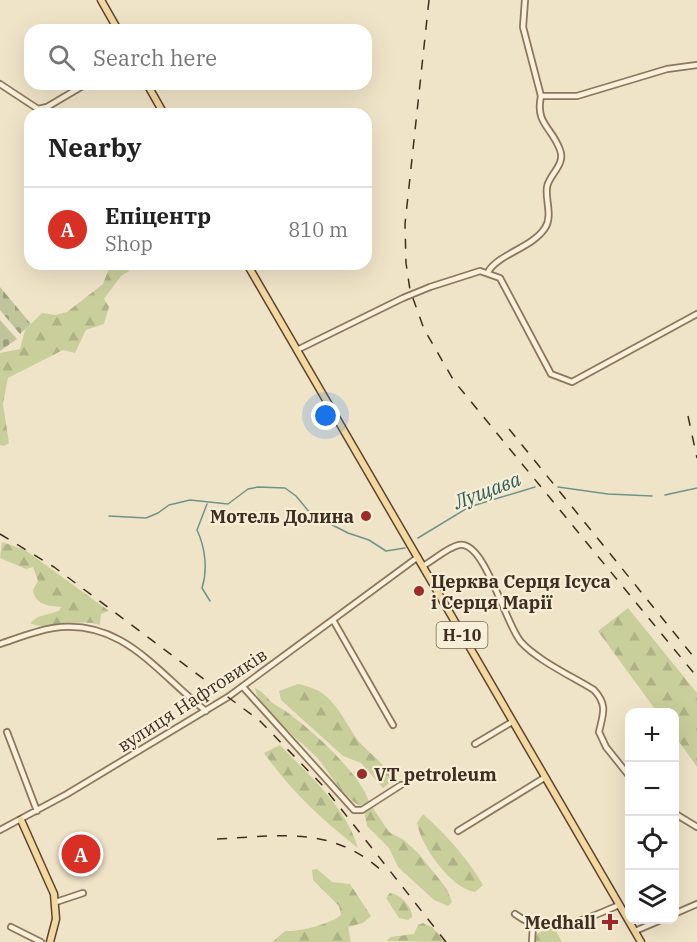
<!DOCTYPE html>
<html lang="en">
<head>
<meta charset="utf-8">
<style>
	:root { --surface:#fff; --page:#f2f2f2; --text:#222; --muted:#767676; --line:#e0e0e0; --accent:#d93025 }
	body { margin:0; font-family:"IBM Plex Serif",serif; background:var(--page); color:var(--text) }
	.controls { position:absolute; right:18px; bottom:18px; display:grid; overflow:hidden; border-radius:12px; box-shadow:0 6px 24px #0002 }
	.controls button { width:54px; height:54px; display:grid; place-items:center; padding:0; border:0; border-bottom:2px solid var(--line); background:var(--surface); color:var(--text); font:30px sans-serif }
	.you { position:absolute; left:326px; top:416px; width:21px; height:21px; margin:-15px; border:4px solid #fff; border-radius:50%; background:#1a73e8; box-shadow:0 0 0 9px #1a73e833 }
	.badge { display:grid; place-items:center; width:39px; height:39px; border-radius:50%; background:var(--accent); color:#fff; font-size:20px; font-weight:700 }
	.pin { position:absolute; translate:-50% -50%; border:3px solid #fff; box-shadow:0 2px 6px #0006 }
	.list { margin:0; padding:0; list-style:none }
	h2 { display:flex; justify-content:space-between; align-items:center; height:78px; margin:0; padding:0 24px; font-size:26px }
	h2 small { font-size:20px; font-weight:400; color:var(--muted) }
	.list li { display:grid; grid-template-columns:39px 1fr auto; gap:18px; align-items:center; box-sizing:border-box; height:84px; padding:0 24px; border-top:2px solid var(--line) }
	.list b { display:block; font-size:22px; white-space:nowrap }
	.list p { margin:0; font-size:20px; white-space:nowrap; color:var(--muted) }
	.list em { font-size:20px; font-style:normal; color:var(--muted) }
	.icon { flex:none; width:33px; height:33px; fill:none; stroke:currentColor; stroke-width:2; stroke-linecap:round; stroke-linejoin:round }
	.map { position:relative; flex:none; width:697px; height:942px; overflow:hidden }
	.search { position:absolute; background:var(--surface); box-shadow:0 6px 24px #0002; left:24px; top:24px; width:348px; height:66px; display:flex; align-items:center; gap:15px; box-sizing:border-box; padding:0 21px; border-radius:18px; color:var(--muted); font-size:22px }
	.panel { position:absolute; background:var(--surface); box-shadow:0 6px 24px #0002; left:24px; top:108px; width:348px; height:162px; border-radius:18px }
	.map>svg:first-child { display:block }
	.forest { fill:url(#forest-firs) }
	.cemetery { fill:url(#cemetery-stones) }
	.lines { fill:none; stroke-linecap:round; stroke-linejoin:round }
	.stream { stroke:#6f938a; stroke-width:1.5 }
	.minor-casing { stroke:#8d765c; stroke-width:8 }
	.major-casing { stroke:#5b4430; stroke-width:9 }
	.minor { stroke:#faf1dc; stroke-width:4.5 }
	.major { stroke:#f3d9a0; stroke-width:6 }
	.rail { stroke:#3d2e20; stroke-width:1.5; stroke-dasharray:10 10; stroke-linecap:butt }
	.minor-bridge-casing { stroke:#8d765c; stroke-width:8; stroke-linecap:butt }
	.minor-bridge { stroke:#faf1dc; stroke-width:4.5 }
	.poi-dot { fill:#9e2a2b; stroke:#f7eed8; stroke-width:2 }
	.labels { text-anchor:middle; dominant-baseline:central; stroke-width:4.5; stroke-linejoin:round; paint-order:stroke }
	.shield { fill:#f7eed8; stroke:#756857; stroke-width:1.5 }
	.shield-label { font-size:16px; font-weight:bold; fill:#3d2e20 }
	.poi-label { font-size:18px; font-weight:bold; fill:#3d2e20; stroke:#f7eed8; text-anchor:end }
	.street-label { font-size:18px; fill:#3d2e20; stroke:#f7eed8 }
	.water-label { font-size:20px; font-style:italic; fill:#2f5d5a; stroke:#f7eed8 }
</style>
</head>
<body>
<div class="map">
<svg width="697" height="942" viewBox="0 0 697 942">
	<defs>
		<pattern id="forest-firs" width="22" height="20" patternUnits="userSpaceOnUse" patternTransform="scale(1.5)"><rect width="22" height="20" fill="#c9cf9b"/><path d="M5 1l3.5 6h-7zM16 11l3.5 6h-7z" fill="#aeb285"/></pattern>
		<pattern id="cemetery-stones" width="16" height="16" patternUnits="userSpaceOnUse" patternTransform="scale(1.5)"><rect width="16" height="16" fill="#bfc49a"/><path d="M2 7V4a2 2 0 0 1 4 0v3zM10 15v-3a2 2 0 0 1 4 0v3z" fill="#9ca07d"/></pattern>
	</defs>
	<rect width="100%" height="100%" fill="#f0e4c8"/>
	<path class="forest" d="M114,264H125L129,271L121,276L104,299L109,307L104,324L86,330L75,353L63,350L8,378L3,404L9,443L4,446L0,445V353L20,349L25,330L42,313L55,315L67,312L103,284L110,266Z
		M2,542L25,550L109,611L101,614L100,625C77,617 48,632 30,623L38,617L59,611L61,607C49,606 35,605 33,590L38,581L33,567L26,569L0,558Z
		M628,608L697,693V767L675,736L674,712H657L598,631Z
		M298,684C308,686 320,690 327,697C340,709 347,725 357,739C368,754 386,762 392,781L383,788L361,763L343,756L281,700L279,691Z
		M255,688C265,692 268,701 277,706C301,719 362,774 369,802L360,806C342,795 332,777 320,761C306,744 257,710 255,688Z
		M280,745C309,775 346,807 358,848C322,820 290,790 264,753Z
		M373,808L389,832L404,840L419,854L447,889L452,902L448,906L434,900L398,867L389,848L367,826L364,811Z
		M423,814C446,834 468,859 483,885L475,892C451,889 421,846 417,823Z
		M317,869L332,882L350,884L371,916L363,923L348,927L351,942H272L285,931C300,932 330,924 341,915L339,906L313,880L312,870Z
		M390,893C400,894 413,907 412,917L408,920L399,918L386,898Z
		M423,923L432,927L446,942L387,941L390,937L414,934L418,925Z
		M546,929L556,931L562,942H534L537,934Z"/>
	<path class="cemetery" d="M0,287L31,324L20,334L0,310Z
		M0,320L17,339L0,351Z"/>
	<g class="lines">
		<path class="stream" d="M558,487L608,494L652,496
			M665,495L697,488
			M207,504L197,530C205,547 208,569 202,588L210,601
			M109,516L146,518L158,513L169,505L190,500L228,504L248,489L258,487L285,488L296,496L311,514L348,533L369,540L386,551L405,548
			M418,538L469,507L535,487"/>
		<defs>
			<path id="minor" d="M525,0L523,27L541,96
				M0,84L38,109L47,107L86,84
				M488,272C498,254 532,248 545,228C553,216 545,200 547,187C549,175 566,164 560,150C552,127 535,124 541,96H577L667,69L697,65
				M430,287L480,271L500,278L551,374L572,382L697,314
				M297,350L403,298
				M423,566C434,560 448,547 459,545C485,540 505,624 521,642C537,660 573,677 594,690C608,705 603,714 599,732L606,747L630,777
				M333,620L393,725
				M0,644C18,638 35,631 53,628C123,618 157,673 206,711
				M243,687L354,810H362L401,785
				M7,732L37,811
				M475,744L512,722
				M674,813L697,827
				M0,830L67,794L228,697L418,557
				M458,831L544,778
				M56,902L83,893
				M515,914C547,939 587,919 619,905
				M674,914L697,904
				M11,927L41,942
				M635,931L661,920
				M532,942L533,924"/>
			<path id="major" d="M101,0L118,30
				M147,84L164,114
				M247,264L641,942
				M21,820L54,894L56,919L50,942"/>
		</defs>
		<use href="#minor" class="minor-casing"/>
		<use href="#major" class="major-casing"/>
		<use href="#minor" class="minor"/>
		<use href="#major" class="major"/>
		<path class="rail" d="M429,0L405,224L406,263L410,290L424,329L454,381L697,677
			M688,416L697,458
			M509,429L697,661
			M0,534L54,567L260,721L323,786L446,942
			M217,839C280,836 332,825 383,872"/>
		<defs>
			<path id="minor-bridge" d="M403,298L430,287"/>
		</defs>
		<use href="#minor-bridge" class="minor-bridge-casing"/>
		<use href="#minor-bridge" class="minor-bridge"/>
	</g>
	<g class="poi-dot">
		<circle cx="366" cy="516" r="6"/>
		<circle cx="419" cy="591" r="6"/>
		<circle cx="362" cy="774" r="6"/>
		<path d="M607 913h6v6h6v6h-6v6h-6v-6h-6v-6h6z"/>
	</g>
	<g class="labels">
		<rect class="shield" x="436.5" y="622" width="51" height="26" rx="4.5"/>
		<g class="shield-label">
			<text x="462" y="635">Н-10</text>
		</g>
		<g class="poi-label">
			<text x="354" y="516">Мотель Долина</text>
			<text x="431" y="581" text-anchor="start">Церква Серця Ісуса<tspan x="431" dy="21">і Серця Марії</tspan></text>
			<text x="374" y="774" text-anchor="start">VT petroleum</text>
			<text x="596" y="922">Medhall</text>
		</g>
		<g class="street-label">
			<text transform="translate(192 700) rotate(-33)">вулиця Нафтовиків</text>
		</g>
		<g class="water-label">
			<text transform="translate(487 490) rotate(-21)">Лущава</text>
		</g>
	</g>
</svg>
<div class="controls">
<button>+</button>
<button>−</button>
<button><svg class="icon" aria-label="locate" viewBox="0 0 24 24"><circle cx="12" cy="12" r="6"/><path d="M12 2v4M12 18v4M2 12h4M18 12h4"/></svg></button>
<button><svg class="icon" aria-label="layers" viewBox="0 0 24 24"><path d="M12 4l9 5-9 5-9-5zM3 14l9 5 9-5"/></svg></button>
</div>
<div class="you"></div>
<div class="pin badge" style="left:81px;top:854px">A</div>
<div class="search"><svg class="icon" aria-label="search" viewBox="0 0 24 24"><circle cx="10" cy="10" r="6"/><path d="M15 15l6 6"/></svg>Search here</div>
<section class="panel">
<h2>Nearby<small></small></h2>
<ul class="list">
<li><span class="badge">A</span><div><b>Епіцентр</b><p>Shop</p></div><em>810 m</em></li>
</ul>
</section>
</div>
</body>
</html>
